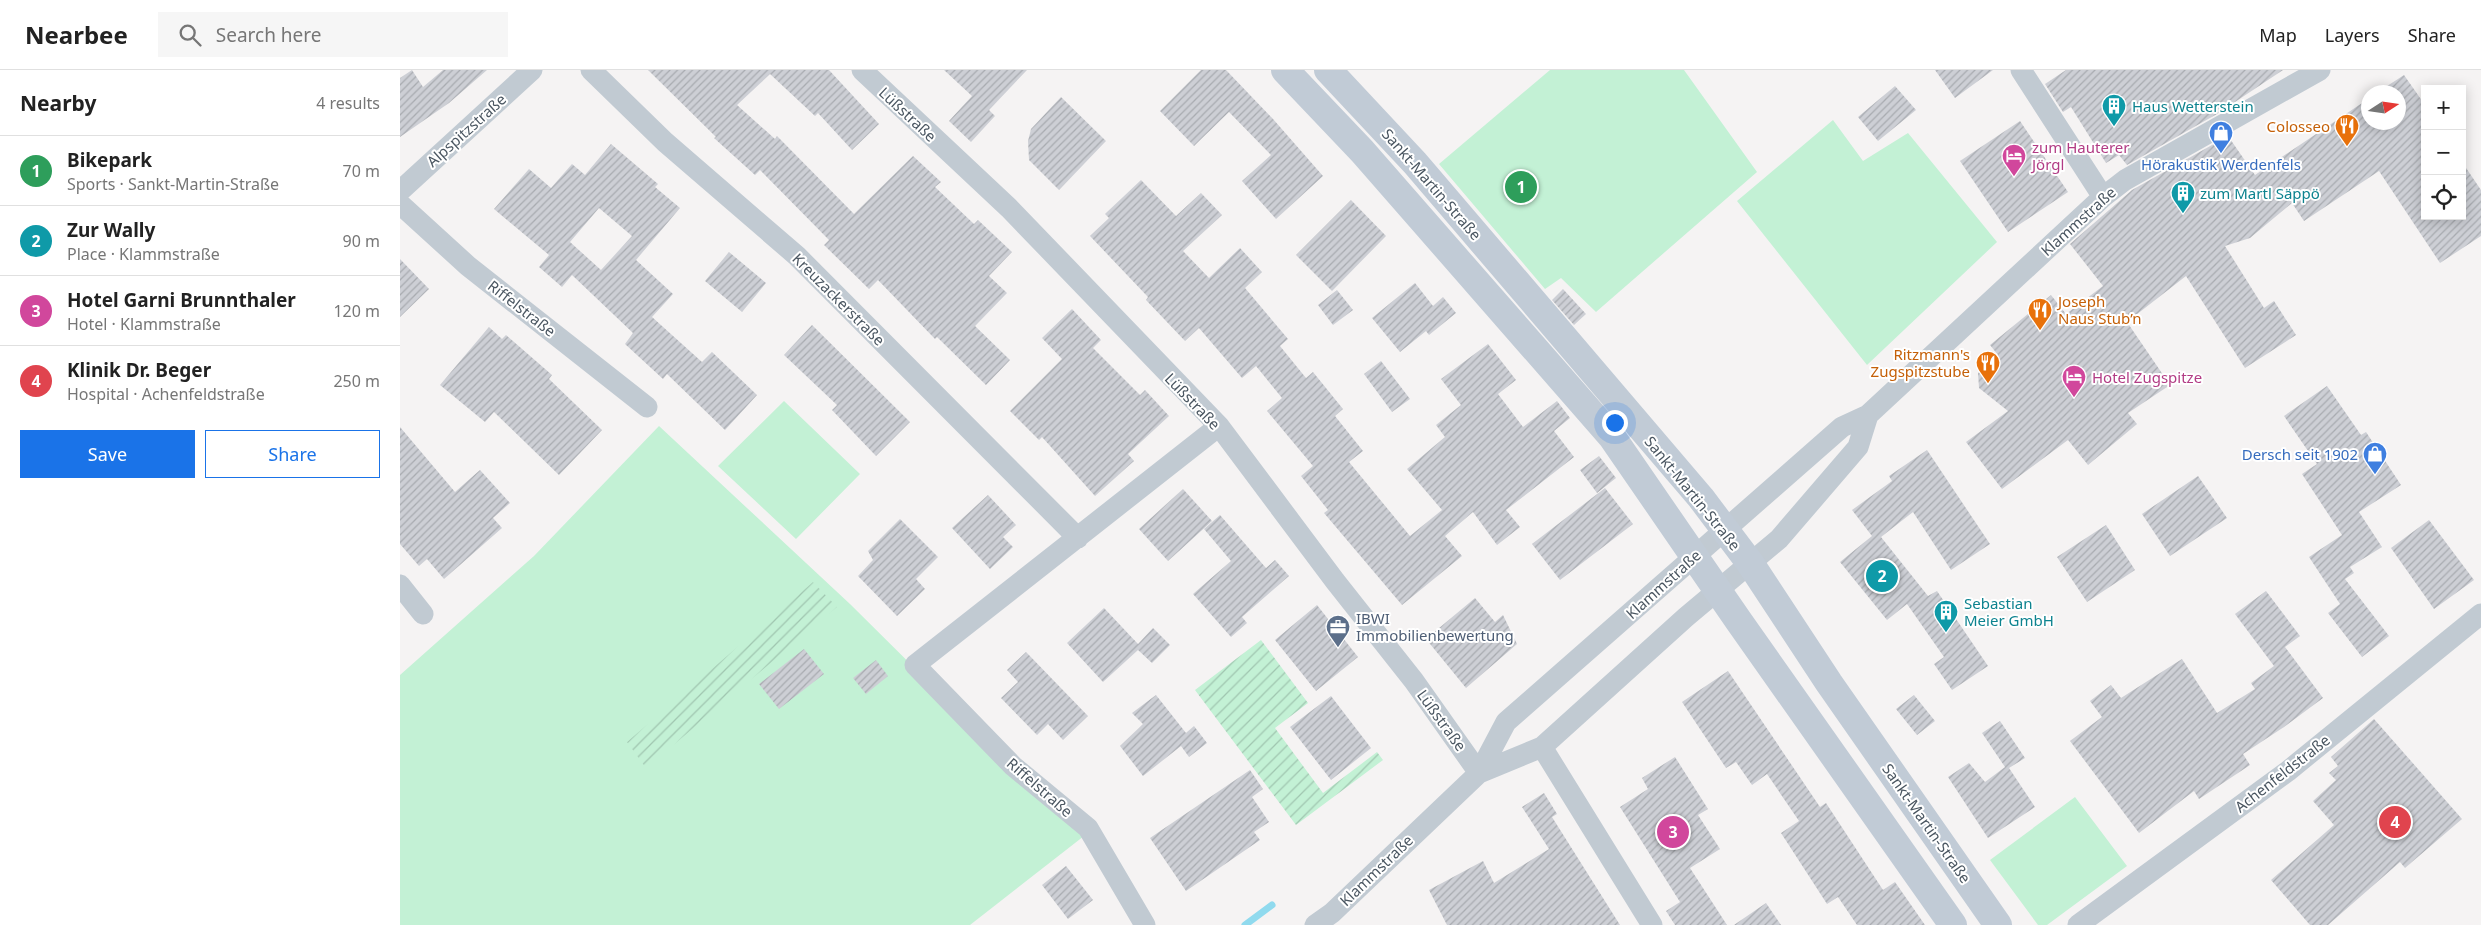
<!DOCTYPE html>
<html lang="en">
<head>
<meta charset="utf-8">
<style>
	:root { --surface:#fff; --page:#f6f6f6; --text:#222; --muted:#767676; --line:#e0e0e0; --accent:#1a73e8 }
	body { margin:0; font-family:"Noto Sans",sans-serif; background:var(--page); color:var(--text) }
	.controls { position:absolute; right:15px; top:15px; display:grid; overflow:hidden; border-radius:0px; box-shadow:0 2px 12px #0003 }
	.controls button { width:45px; height:45px; display:grid; place-items:center; padding:0; border:0; border-bottom:1px solid var(--line); background:var(--surface); color:var(--text); font:25px sans-serif }
	.compass { position:absolute; left:1961px; top:15px; width:45px; height:45px; border-radius:50%; background:var(--surface); box-shadow:0 2px 12px #0003; rotate:78deg }
	.you { position:absolute; left:1214px; top:352px; width:18px; height:18px; margin:-12px; border:4px solid #fff; border-radius:50%; background:#1a73e8; box-shadow:0 0 0 8px #1a73e833 }
	.badge { display:grid; place-items:center; width:32px; height:32px; border-radius:50%; background:var(--accent); color:#fff; font-size:16px; font-weight:700 }
	.pin { position:absolute; translate:-50% -50%; border:2px solid #fff; box-shadow:0 1px 5px #0006 }
	.list { margin:0; padding:0; list-style:none }
	h2 { display:flex; justify-content:space-between; align-items:center; height:65px; margin:0; padding:0 20px; font-size:21px }
	h2 small { font-size:16px; font-weight:400; color:var(--muted) }
	.list li { display:grid; grid-template-columns:32px 1fr auto; gap:15px; align-items:center; box-sizing:border-box; height:70px; padding:0 20px; border-top:1px solid var(--line) }
	.list b { display:block; font-size:19px; white-space:nowrap }
	.list p { margin:0; font-size:16px; white-space:nowrap; color:var(--muted) }
	.list em { font-size:16px; font-style:normal; color:var(--muted) }
	.actions { display:flex; gap:10px; padding:15px 20px }
	.actions a { flex:1; padding:11px 0; border:1px solid var(--accent); border-radius:0px; text-align:center; font-size:18px; color:var(--accent) }
	.actions .main { background:var(--accent); color:#fff }
	.icon { flex:none; width:28px; height:28px; fill:none; stroke:currentColor; stroke-width:2; stroke-linecap:round; stroke-linejoin:round }
	.map { position:relative; flex:none; width:2081px; height:855px; overflow:hidden }
	header { display:flex; align-items:center; gap:30px; box-sizing:border-box; height:70px; padding:0 25px; background:var(--surface); border-bottom:1px solid var(--line) }
	header strong { font-size:24px }
	nav { display:flex; gap:28px; margin-inline-start:auto; font-size:18px }
	.search { width:350px; height:45px; background:var(--page); display:flex; align-items:center; gap:12px; box-sizing:border-box; padding:0 18px; border-radius:0px; color:var(--muted); font-size:19px }
	main { display:flex }
	aside { flex:1; background:var(--surface) }
	.map>svg:first-child { display:block }
	.green { fill:#c3f1d5 }
	.garden { fill:url(#garden-furrows) }
	.lines { fill:none; stroke-linecap:round; stroke-linejoin:round }
	.stream { stroke:#90daee; stroke-width:7 }
	.building { fill:url(#building-hatch); fill-rule:evenodd }
	.minor { stroke:#c1cad2; stroke-width:21 }
	.secondary { stroke:#c1cbd6; stroke-width:28 }
	.labels { text-anchor:middle; dominant-baseline:central; stroke-width:4; stroke-linejoin:round; paint-order:stroke }
	.culture-label { font-size:15px; fill:#0d838f; stroke:#fff; text-anchor:start }
	.street-label { font-size:15px; fill:#4a5661; stroke:#fff }
	.food-label { font-size:15px; fill:#c56008; stroke:#fff; text-anchor:end }
	.hotel-label { font-size:15px; fill:#b23c85; stroke:#fff; text-anchor:start }
	.shop-label { font-size:15px; fill:#366cbe; stroke:#fff }
	.service-label { font-size:15px; fill:#4e5e75; stroke:#fff; text-anchor:start }
</style>
</head>
<body>
<header>
<strong>Nearbee</strong>
<div class="search"><svg class="icon" aria-label="search" viewBox="0 0 24 24"><circle cx="10" cy="10" r="6"/><path d="M15 15l6 6"/></svg>Search here</div>
<nav><a>Map</a><a>Layers</a><a>Share</a></nav>
</header>
<main>
<aside>
<h2>Nearby<small>4 results</small></h2>
<ul class="list">
<li><span class="badge" style="background:#2e9e5b">1</span><div><b>Bikepark</b><p>Sports · Sankt-Martin-Straße</p></div><em>70 m</em></li>
<li><span class="badge" style="background:#0f9aa8">2</span><div><b>Zur Wally</b><p>Place · Klammstraße</p></div><em>90 m</em></li>
<li><span class="badge" style="background:#d1479c">3</span><div><b>Hotel Garni Brunnthaler</b><p>Hotel · Klammstraße</p></div><em>120 m</em></li>
<li><span class="badge" style="background:#e0444e">4</span><div><b>Klinik Dr. Beger</b><p>Hospital · Achenfeldstraße</p></div><em>250 m</em></li>
</ul>
<div class="actions"><a class="main">Save</a><a>Share</a></div>
</aside>
<div class="map">
<svg width="2081" height="855" viewBox="0 0 2081 855">
	<defs>
		<pattern id="garden-furrows" width="10" height="10" patternUnits="userSpaceOnUse" patternTransform="scale(1.25)"><rect width="10" height="10" fill="#c3f1d5"/><path d="M-1 1l2-2M0 10L10 0M9 11l2-2" fill="none" stroke="#a0c6b0"/></pattern>
		<pattern id="building-hatch" width="6" height="6" patternUnits="userSpaceOnUse" patternTransform="scale(1.25)"><rect width="6" height="6" fill="#cdcfd5"/><path d="M-1 1l2-2M0 6l6-6M5 7l2-2" fill="none" stroke="#a8abb0"/></pattern>
	</defs>
	<rect width="100%" height="100%" fill="#f5f3f3"/>
	<path class="green" d="M1150,0H1284L1357,102L1196,242L1161,208L1145,219L1039,94Z
		M1433,50L1463,91L1508,63L1597,172L1467,295L1337,131Z
		M384,331L460,404L396,469L318,396Z
		M259,356L450,534L684,766L570,855H0V605L134,486Z
		M1675,727L1727,796L1647,855H1638L1590,790Z"/>
	<path class="garden" d="M413,512L437,537L246,698L227,672Z
		M861,570L908,633L875,658L923,723L977,682L983,690L896,755L795,620Z"/>
	<g class="lines">
		<path class="stream" d="M845,855L872,835"/>
	</g>
	<path class="building" d="M12,0L23,17L43,0H87L49,33L0,67V8Z
		M248,0H429L479,54L452,80L418,43L415,46L370,4L337,35L375,69L377,66L454,144L513,86L541,112L535,117L574,154L578,150L612,182L589,206L607,223L575,256L610,290L586,315L537,267L535,269L478,210L469,219L424,175L429,170L360,100L355,105L314,68L316,67Z
		M544,0H627L589,40L595,46L571,72L549,51L572,26Z
		M801,0H826L873,49L923,106L876,149L842,111L871,85L829,42L794,76L760,41Z
		M1535,0H1593L1555,28Z
		M1666,0H1883L1817,44L1727,95L1719,85L1706,93L1671,37L1663,42L1645,14Z
		M2004,5L2025,35V146H2062V92L2081,120V166L2040,193L1979,101L1904,151L1892,133L1850,168L1825,176L1864,238L1874,231L1896,265L1845,298L1786,206L1727,252L1770,315L1728,343L1737,354L1688,395L1668,370L1602,419L1566,372L1608,341L1579,318L1578,303L1598,285L1590,275L1651,225L1666,244L1703,216L1670,174L1732,120L1828,66L1855,105L1968,29V52H1998V22H1978Z
		M1495,16L1516,40L1478,71L1458,47Z
		M661,27L706,71L659,120L629,90L628,71L631,59Z
		M1620,51L1668,122L1608,162L1560,91Z
		M211,74L258,114L255,117L280,138L236,190L273,224L252,247L302,292L312,282L357,325L325,360L267,304L263,309L225,274L233,263L172,205L162,217L139,197L149,185L94,139L129,99L151,118L172,94L185,105ZM199,138L232,166L201,200L170,172Z
		M741,110L776,146L801,123L822,145L783,181L809,208L840,178L862,202L845,218L888,269L880,276L906,308L913,302L943,339L935,346L963,381L949,392L1010,466L1042,440L1007,399L1045,367L1036,355L1061,335L1041,309L1088,274L1116,310L1098,324L1123,357L1157,331L1170,348L1154,361L1174,387L1106,440L1120,457L1097,475L1073,442L1045,466L1062,486L1002,535L924,443L928,440L901,406L913,396L867,341L882,328L856,296L842,308L799,258L785,271L746,230L748,227L690,166L709,148L705,144Z
		M951,130L986,166L932,221L896,185Z
		M329,182L366,213L342,242L305,211Z
		M0,189L29,219L0,247Z
		M1015,213L1033,236L1043,227L1056,243L1029,265L1026,261L1000,282L972,248Z
		M1163,219L1186,244L1174,255L1152,230Z
		M937,220L953,240L933,255L918,235Z
		M672,239L701,270L693,278L740,325L745,320L769,346L728,384L734,391L695,426L642,367L639,370L610,341L662,289L642,268Z
		M412,255L510,352L476,386L432,340L437,335L384,285Z
		M89,257L102,269L106,265L152,305L149,309L202,360L159,405L94,342L85,352L40,315Z
		M981,291L1010,329L992,342L964,304Z
		M1927,316L1961,365L1966,362L2001,415L1959,442L1982,477L1950,497L1954,503L1945,509L1989,566L1962,587L1928,543L1940,534L1909,487L1942,465L1902,404L1917,394L1884,346Z
		M0,357L55,422L80,400L110,433L93,448L102,458L44,509L27,489L19,496L0,474Z
		M1527,380L1590,474L1551,500L1513,442L1481,467L1528,526L1537,521L1588,596L1552,620L1534,594L1544,587L1507,534L1487,550L1440,492L1472,466L1452,440L1492,411L1489,406Z
		M1199,386L1216,408L1197,423L1180,400Z
		M1798,406L1827,448L1770,486L1742,444Z
		M1205,418L1233,454L1160,510L1132,474Z
		M783,419L812,451L768,491L739,459Z
		M588,425L616,455L603,467L613,477L590,499L552,458Z
		M820,445L866,498L875,490L889,506L842,547L847,553L831,567L793,524L831,491L804,459Z
		M500,449L538,487L516,509L525,519L497,546L458,506L473,490L468,481Z
		M2029,450L2074,510L2034,539L1991,478Z
		M1706,455L1735,500L1687,532L1657,487Z
		M1866,521L1900,566L1885,577L1923,628L1884,657L1843,684L1850,695L1799,729L1794,721L1739,763L1670,671L1702,647L1690,631L1711,615L1721,628L1782,589L1817,643L1855,619L1851,613L1874,596L1835,544Z
		M1075,528L1095,552L1103,545L1117,574L1066,618L1026,569Z
		M917,535L958,587L916,621L875,570Z
		M704,538L738,574L753,558L770,575L752,593L738,580L703,612L667,573Z
		M404,579L424,604L379,639L359,614Z
		M626,582L688,646L663,670L648,654L637,665L601,628L618,612L607,600Z
		M476,590L488,606L466,624L453,608Z
		M1328,601L1420,737L1426,733L1483,820L1495,812L1525,855H1457L1438,827L1427,834L1381,763L1399,751L1367,704L1352,715L1336,692L1326,698L1282,632Z
		M756,625L786,663L794,656L807,673L789,687L781,676L743,706L720,676L743,654L732,643Z
		M1514,625L1535,651L1517,665L1496,639Z
		M931,626L971,678L931,710L890,657Z
		M1974,649L2062,749L2005,798L2000,792L1928,855H1910L1871,810L1934,755L1913,731L1936,710L1929,703L1938,696L1931,687Z
		M1600,651L1625,688L1609,698L1635,737L1588,768L1548,707L1569,693L1585,712L1605,697L1582,663Z
		M1275,687L1308,739L1298,745L1320,779L1290,798L1327,855H1275L1266,841L1280,832L1220,737L1248,719L1242,708Z
		M850,700L863,719L852,727L869,752L854,762L860,770L786,821L750,768Z
		M1144,723L1157,744L1152,747L1220,855H1047L1029,820L1083,791L1094,813L1149,779L1122,737Z
		M666,796L693,830L668,849L642,815Z
		M1366,833L1381,855H1334Z"/>
	<g class="lines">
		<path class="minor" d="M191,0L265,72L397,186L678,468
			M462,0L609,138L819,356L935,511L1014,611L1079,703
			M1621,0L1703,127
			M0,121L132,0
			M0,134L68,196L247,337
			M0,515L23,544
			M1142,677L1252,855
			M1079,703L1142,677L1286,547L1379,469L1458,377L1468,345
			M745,855L688,758L613,696L515,595L819,356
			M915,855L932,843L1079,703L1106,652L1442,357L1468,345L1703,127L1725,110L1920,0
			M1678,855L1888,701L2081,544"/>
		<path class="secondary" d="M885,0L962,81L1212,367L1338,550L1553,855
			M928,0L1015,93L1301,428L1350,493L1429,613L1598,855"/>
	</g>
	<defs>
		<symbol id="building-pin" viewBox="-11 -11 22 30"><path d="M0 17L-7.5 6A9.5 9.5 0 1 1 7.5 6Z" fill="#0f9aa8" stroke="#fff"/><path d="M-4-6H4V6H1V3H-1V6H-4ZM-2.5-4.3h1.7v1.8h-1.7ZM.8-4.3h1.7v1.8H.8ZM-2.5-1h1.7V.8h-1.7ZM.8-1h1.7V.8H.8Z" fill="#fff"/></symbol>
		<symbol id="restaurant-pin" viewBox="-11 -11 22 30"><path d="M0 17L-7.5 6A9.5 9.5 0 1 1 7.5 6Z" fill="#e8710a" stroke="#fff"/><path d="M-5-6h1v4h1v-4h1v4h1v-4h1v5L-1.5 .5V6h-2V.5L-5-1ZM5-6V6H3V1.5H1.5Q1.5-4 5-6Z" fill="#fff"/></symbol>
		<symbol id="shop-pin" viewBox="-11 -11 22 30"><path d="M0 17L-7.5 6A9.5 9.5 0 1 1 7.5 6Z" fill="#3f7fe0" stroke="#fff"/><path d="M-5-2.5h2.3a2.7 3.5 0 0 1 5.4 0H5L5.5 6h-11ZM-1.5-2.5h3a1.5 2.3 0 0 0-3 0Z" fill="#fff"/></symbol>
		<symbol id="hotel-pin" viewBox="-11 -11 22 30"><path d="M0 17L-7.5 6A9.5 9.5 0 1 1 7.5 6Z" fill="#d1479c" stroke="#fff"/><path d="M-6-4.5h1.5V1H6V5H4.5V3h-9V5H-6ZM-4 0a1.8 1.8 0 1 1 3.6 0ZM.5 0V-2.5h3Q6-2.5 6 0Z" fill="#fff"/></symbol>
		<symbol id="office-pin" viewBox="-11 -11 22 30"><path d="M0 17L-7.5 6A9.5 9.5 0 1 1 7.5 6Z" fill="#5c6f8a" stroke="#fff"/><path d="M-6-3h4V-5.5h4V-3h4V5H-6ZM-1-4.5V-3h2v-1.5ZM-6 0V1H6V0Z" fill="#fff"/></symbol>
	</defs>
	<g fill-rule="evenodd">
		<use href="#building-pin" x="1700" y="22" width="28" height="38"/>
		<use href="#restaurant-pin" x="1933" y="42" width="28" height="38"/>
		<use href="#shop-pin" x="1807" y="49" width="28" height="38"/>
		<use href="#hotel-pin" x="1600" y="72" width="28" height="38"/>
		<use href="#building-pin" x="1769" y="109" width="28" height="38"/>
		<use href="#restaurant-pin" x="1626" y="226" width="28" height="38"/>
		<use href="#restaurant-pin" x="1574" y="279" width="28" height="38"/>
		<use href="#hotel-pin" x="1660" y="293" width="28" height="38"/>
		<use href="#shop-pin" x="1961" y="370" width="28" height="38"/>
		<use href="#building-pin" x="1532" y="528" width="28" height="38"/>
		<use href="#office-pin" x="924" y="543" width="28" height="38"/>
	</g>
	<g class="labels">
		<g class="culture-label">
			<text x="1732" y="36">Haus Wetterstein</text>
			<text x="1800" y="123">zum Martl Säppö</text>
			<text x="1564" y="533">Sebastian<tspan x="1564" dy="17">Meier GmbH</tspan></text>
		</g>
		<g class="street-label">
			<text transform="translate(508 44) rotate(43)">Lüßstraße</text>
			<text transform="translate(66 60) rotate(-42)">Alpspitzstraße</text>
			<text transform="translate(1032 114) rotate(49)">Sankt-Martin-Straße</text>
			<text transform="translate(1678 151) rotate(-42)">Klammstraße</text>
			<text transform="translate(439 229) rotate(45)">Kreuzackerstraße</text>
			<text transform="translate(122 238) rotate(38)">Riffelstraße</text>
			<text transform="translate(793 331) rotate(46)">Lüßstraße</text>
			<text transform="translate(1293 423) rotate(51)">Sankt-Martin-Straße</text>
			<text transform="translate(1263 514) rotate(-42)">Klammstraße</text>
			<text transform="translate(1042 650) rotate(54)">Lüßstraße</text>
			<text transform="translate(1882 703) rotate(-38)">Achenfeldstraße</text>
			<text transform="translate(640 717) rotate(41)">Riffelstraße</text>
			<text transform="translate(1527 753) rotate(55)">Sankt-Martin-Straße</text>
			<text transform="translate(976 800) rotate(-44)">Klammstraße</text>
		</g>
		<g class="food-label">
			<text x="1930" y="56">Colosseo</text>
			<text x="1658" y="231" text-anchor="start">Joseph<tspan x="1658" dy="17">Naus Stub’n</tspan></text>
			<text x="1570" y="284">Ritzmann's<tspan x="1570" dy="17">Zugspitzstube</tspan></text>
		</g>
		<g class="hotel-label">
			<text x="1632" y="77">zum Hauterer<tspan x="1632" dy="17">Jörgl</tspan></text>
			<text x="1692" y="307">Hotel Zugspitze</text>
		</g>
		<g class="shop-label">
			<text x="1821" y="94">Hörakustik Werdenfels</text>
			<text x="1958" y="384" text-anchor="end">Dersch seit 1902</text>
		</g>
		<g class="service-label">
			<text x="956" y="548">IBWI<tspan x="956" dy="17">Immobilienbewertung</tspan></text>
		</g>
	</g>
</svg>
<div class="controls">
<button>+</button>
<button>−</button>
<button><svg class="icon" aria-label="locate" viewBox="0 0 24 24"><circle cx="12" cy="12" r="6"/><path d="M12 2v4M12 18v4M2 12h4M18 12h4"/></svg></button>
</div>
<svg class="compass" viewBox="-18 -18 36 36"><path d="M0-13l5 13h-10z" fill="#e53935"/><path d="M0 13l5-13h-10z" fill="#767676"/></svg>
<div class="you"></div>
<div class="pin badge" style="left:1121px;top:117px;background:#2e9e5b">1</div>
<div class="pin badge" style="left:1482px;top:506px;background:#0f9aa8">2</div>
<div class="pin badge" style="left:1273px;top:762px;background:#d1479c">3</div>
<div class="pin badge" style="left:1995px;top:752px;background:#e0444e">4</div>
</div>
</main>
</body>
</html>
